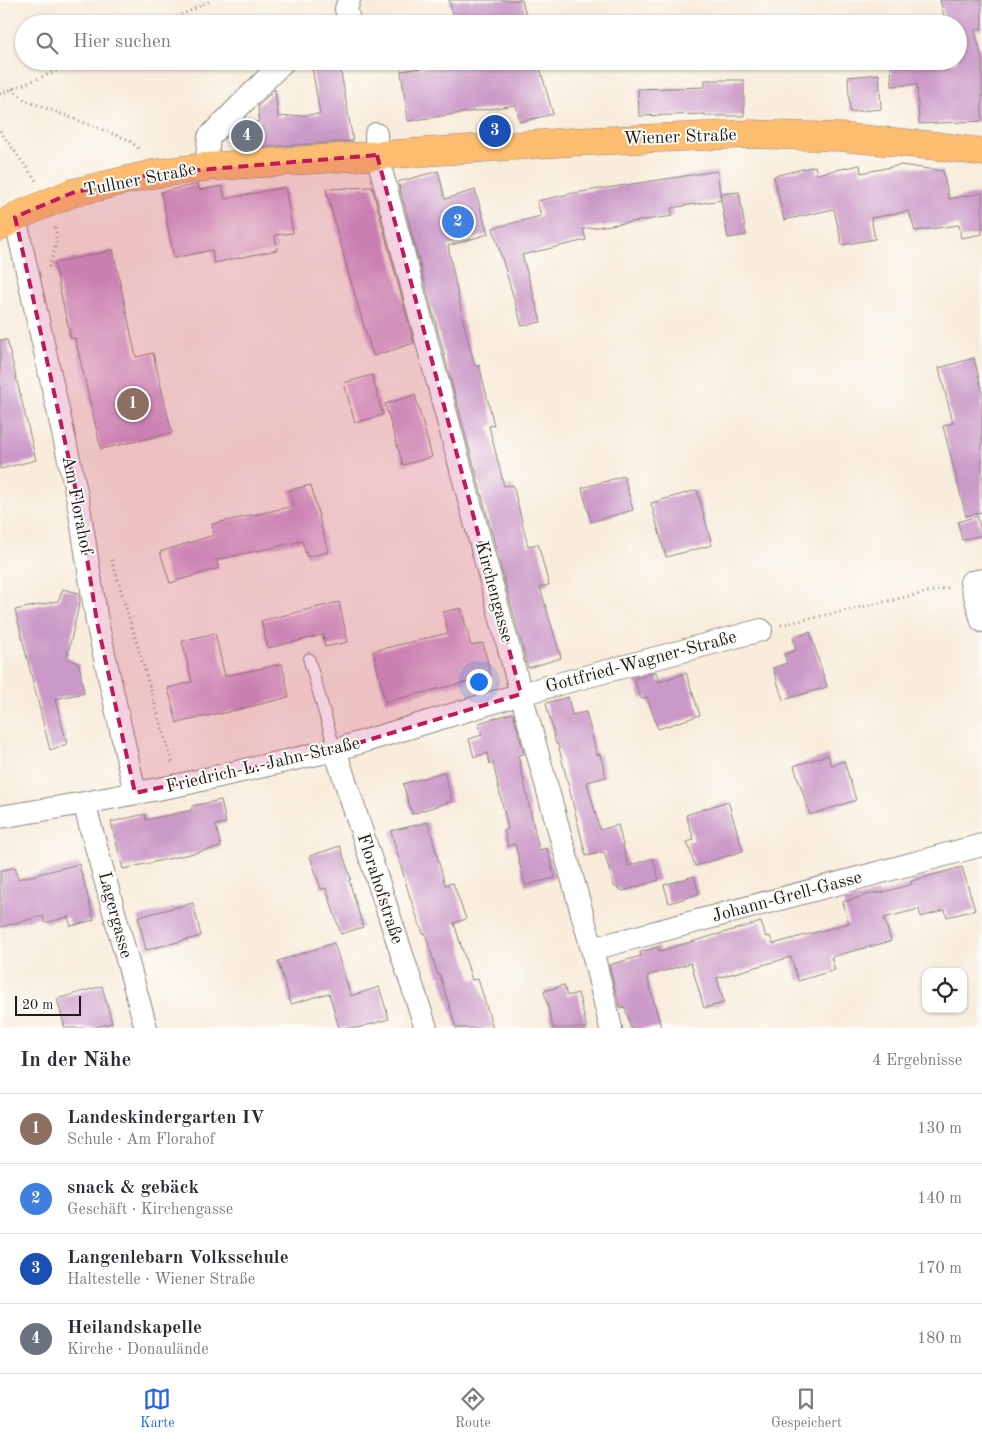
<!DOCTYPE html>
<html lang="de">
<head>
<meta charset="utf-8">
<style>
	:root { --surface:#fff; --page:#f2f2f3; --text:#2b2b33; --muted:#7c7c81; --line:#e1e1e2; --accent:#2563eb }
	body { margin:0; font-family:"Old Standard TT",serif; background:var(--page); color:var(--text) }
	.controls { position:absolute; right:15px; bottom:15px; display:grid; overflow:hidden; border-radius:10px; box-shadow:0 1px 4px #0004 }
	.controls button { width:45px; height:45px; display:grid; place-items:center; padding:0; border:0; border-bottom:1px solid var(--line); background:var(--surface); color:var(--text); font:25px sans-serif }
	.scale { position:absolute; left:15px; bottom:12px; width:66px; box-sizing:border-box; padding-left:5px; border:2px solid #1c1c1c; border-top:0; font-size:14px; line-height:18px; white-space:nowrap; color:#1c1c1c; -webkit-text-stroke:4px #fdfcf7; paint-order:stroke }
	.you { position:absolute; left:478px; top:681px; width:18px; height:18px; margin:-12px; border:4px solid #fff; border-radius:50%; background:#1a73e8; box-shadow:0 0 0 8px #1a73e833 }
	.badge { display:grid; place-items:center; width:32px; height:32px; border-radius:50%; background:var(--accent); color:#fff; font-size:16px; font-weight:700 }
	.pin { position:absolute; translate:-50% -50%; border:2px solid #fff; box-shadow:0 1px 5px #0006 }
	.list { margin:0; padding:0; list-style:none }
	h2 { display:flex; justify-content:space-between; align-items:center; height:65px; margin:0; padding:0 20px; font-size:21px }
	h2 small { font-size:16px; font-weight:400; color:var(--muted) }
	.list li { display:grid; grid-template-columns:32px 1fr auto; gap:15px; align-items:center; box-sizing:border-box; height:70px; padding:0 20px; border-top:1px solid var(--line) }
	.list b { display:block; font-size:19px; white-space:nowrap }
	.list p { margin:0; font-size:16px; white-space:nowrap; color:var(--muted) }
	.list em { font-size:16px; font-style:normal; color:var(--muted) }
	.icon { flex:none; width:28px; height:28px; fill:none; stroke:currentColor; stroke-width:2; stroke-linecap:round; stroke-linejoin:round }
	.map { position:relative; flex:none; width:982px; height:1028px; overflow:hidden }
	.search { position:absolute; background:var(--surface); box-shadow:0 1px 4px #0004; left:15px; right:15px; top:15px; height:55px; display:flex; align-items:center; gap:12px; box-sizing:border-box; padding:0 18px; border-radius:28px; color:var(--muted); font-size:19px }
	.sheet { height:345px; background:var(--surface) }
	nav { display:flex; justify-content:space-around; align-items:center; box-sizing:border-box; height:70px; border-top:1px solid var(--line); background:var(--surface); font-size:14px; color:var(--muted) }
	nav a { display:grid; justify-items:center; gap:2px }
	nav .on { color:var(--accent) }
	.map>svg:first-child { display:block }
	.building { fill:#cb99c7 }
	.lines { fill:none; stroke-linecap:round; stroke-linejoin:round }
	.service-casing { stroke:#8a847c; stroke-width:13 }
	.minor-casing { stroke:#8a847c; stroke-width:24 }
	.primary-casing { stroke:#8a847c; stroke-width:29 }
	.path { stroke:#8a847c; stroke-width:3; stroke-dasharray:1 4; stroke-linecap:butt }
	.service { stroke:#fff; stroke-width:11 }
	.minor { stroke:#fff; stroke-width:22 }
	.primary { stroke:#fcbd6f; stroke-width:28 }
	.marked { fill:#c2185b; fill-opacity:0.2; stroke:#c2185b; stroke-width:4; stroke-dasharray:10 6; stroke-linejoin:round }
	.labels { text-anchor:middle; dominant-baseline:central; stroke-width:4; stroke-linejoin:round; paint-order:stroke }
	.street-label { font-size:18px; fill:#1c1c1c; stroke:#fdfcf7 }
</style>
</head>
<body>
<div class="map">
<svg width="982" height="1028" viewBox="0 0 982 1028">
	<rect width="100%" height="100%" fill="#fdfcf7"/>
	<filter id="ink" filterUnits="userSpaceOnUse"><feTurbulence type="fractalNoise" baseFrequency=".02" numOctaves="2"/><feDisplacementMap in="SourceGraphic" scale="10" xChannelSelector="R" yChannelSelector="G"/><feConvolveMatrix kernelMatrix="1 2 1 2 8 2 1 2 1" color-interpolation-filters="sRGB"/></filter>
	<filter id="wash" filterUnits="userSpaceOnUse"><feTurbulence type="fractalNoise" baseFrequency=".0096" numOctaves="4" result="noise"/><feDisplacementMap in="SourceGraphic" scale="20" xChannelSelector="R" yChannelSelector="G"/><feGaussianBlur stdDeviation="1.12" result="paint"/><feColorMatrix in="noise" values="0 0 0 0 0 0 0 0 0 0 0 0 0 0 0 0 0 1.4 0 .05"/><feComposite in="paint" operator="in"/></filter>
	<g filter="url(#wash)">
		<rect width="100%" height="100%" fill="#f8ecdb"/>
		<g id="blocks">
			<path class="building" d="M449,0H522L528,24H456Z
				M940,0H982V28L975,30L982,59V121L919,124L917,84L892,86L891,66L956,63V61H958V24H946Z
				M311,61H339L353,141L235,149L234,130L241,123L259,122L258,106L275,89L278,117L320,114Z
				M468,61H538L553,114L520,122L516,105L408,121L401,71Z
				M879,74L881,109L850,112L848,77Z
				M705,80H744V116H705V114L639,116L638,89L705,87Z
				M860,165L861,173L901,165L943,171L949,199L982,193V234L961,238L959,225L915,231L909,211L871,218L875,239L842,245L834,209L784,220L774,176L815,166L817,174Z
				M438,171L445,199L475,190L488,234L448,246L464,325L475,366L479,365L494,425L489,426L504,486L513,485L528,546L538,544L549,585L540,587L561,658L528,668L398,182Z
				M717,171L721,200L671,208L673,216L583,229L586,240L522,255L541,322L522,326L493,228L541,216L537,201L574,193Z
				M198,184L199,190L222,186L225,199L285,187L293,233L275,235L277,250L214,263L212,250L174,258L161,192Z
				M372,187L414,343L373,356L348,272L326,189Z
				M739,192L746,235L728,238L720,194Z
				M113,250L136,357L153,353L172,433L101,449L75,338L71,339L54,263Z
				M0,340H7L36,460L0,469Z
				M974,358L982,391V512L966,516L943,426L953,423L939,368Z
				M372,375L383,415L355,423L344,383Z
				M415,395L432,457L403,465L385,404Z
				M624,476L633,510L591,522L582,488Z
				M311,485L328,552L307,557L302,541L216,560L219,568L170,583L160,552L214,535L212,524L294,506L289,490Z
				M697,490L712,545L666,557L651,503Z
				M977,516L982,535L962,540L958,522Z
				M63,589L79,593L80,601L67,657L79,664L84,693L55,699L67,744L50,750L15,610L58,601Z
				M339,602L348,642L325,647L323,635L268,648L261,621Z
				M461,608L471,646L483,643L491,676L385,702L373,651L448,633L443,612Z
				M810,632L827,687L783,700L773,668L787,663L784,654L796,650L793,638Z
				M215,633L225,676L282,664L289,697L245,708L220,714V713L177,723L168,688L192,682L182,641Z
				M656,672L659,682L686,673L700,715L658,729L647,697L641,699L634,679Z
				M568,697L572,715L586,712L597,755L600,754L606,777L587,782L600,830L618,825L628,866L653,858L659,880L623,891L614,886L604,852L586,856L558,744H556L546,703Z
				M513,713L524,754L518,755L539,850L547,848L555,878L525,885L515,844L508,846L504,830L508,829L493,763L490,764L487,753L474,757L469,739L482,735L478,723Z
				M828,755L831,765L844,761L856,800L810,815L794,766Z
				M444,772L452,801L412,814L403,784Z
				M221,800L226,823L216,825L221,847L123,869L111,822L145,814L146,820L192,810V806Z
				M728,801L743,851L695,866L687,842L694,840L686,815Z
				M428,822L445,885L453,883L466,919L454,923L472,980L478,979L493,1028H456L440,975H438L425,933L423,934L409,894L391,831Z
				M340,846L351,879L349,880L363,927L341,934L326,888L321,889L310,856Z
				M79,864L94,920L71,926L68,917L45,923L43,916L0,927V871L15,867L18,879Z
				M962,867L975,910L947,917L945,910L921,917L919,909L884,918L891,941L831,957L835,970L798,981L791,957L717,978L724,1003L704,1008L691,963L647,976L661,1028H631L625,1007L620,1008L609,965L641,956L640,952L658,947L659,951L761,922L766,937L770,936L773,944L849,923L843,902L877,892V894L912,884L911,881Z
				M694,876L699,894L669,903L664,885Z
				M193,903L201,936L146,950L138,917Z
				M334,943L351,996L379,987L389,1019L357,1028H339L329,993L291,1004L278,961Z
				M564,985L567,996L578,993L587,1028H553L544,991Z
				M102,986L112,1023L92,1028H65L57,999Z"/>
		</g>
	</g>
	<g filter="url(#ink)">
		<use href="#blocks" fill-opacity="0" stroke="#8a847c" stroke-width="1"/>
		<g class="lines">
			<defs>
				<path id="service" d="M309,659L335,750"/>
				<path id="minor" d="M349,0L346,9L350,24
					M376,134L377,155L521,694L592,949L611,1028
					M206,167L209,137L284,61
					M15,217L78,500L97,622L135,793
					M982,580L971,582L982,621
					M335,750L426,1028
					M84,803L146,1028
					M0,817L84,803L179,785L335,750L521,694L761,630
					M592,949L982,845"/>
				<path id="primary" d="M0,227L15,217L72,193L152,174L206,167L570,142L751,134L839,137L938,146L982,152"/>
			</defs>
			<use href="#service" class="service-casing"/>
			<use href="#minor" class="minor-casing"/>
			<use href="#primary" class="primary-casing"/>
			<path class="path" d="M163,24L212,0
				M12,89L25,100L129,140L141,151
				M0,94L81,61
				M0,131L37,182
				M49,267C53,255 59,240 55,227
				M112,560L173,765
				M781,625L951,587"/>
			<use href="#service" class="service"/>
			<use href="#minor" class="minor"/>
			<use href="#primary" class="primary"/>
		</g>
	</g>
	<path class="marked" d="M377,155L521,694L335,750L135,793L97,622L78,500L15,217L72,193L152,174Z"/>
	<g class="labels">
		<g class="street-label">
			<text transform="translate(680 137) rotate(-2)">Wiener Straße</text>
			<text transform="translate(140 180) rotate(-11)">Tullner Straße</text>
			<text transform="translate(77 505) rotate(79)">Am Florahof</text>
			<text transform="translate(494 592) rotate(75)">Kirchengasse</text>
			<text transform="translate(641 662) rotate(-15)">Gottfried-Wagner-Straße</text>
			<text transform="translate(263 765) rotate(-13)">Friedrich-L.-Jahn-Straße</text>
			<text transform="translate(380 889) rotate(72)">Florahofstraße</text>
			<text transform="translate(787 897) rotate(-15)">Johann-Grell-Gasse</text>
			<text transform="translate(115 915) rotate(75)">Lagergasse</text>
		</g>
	</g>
</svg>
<div class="controls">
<button><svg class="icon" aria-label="locate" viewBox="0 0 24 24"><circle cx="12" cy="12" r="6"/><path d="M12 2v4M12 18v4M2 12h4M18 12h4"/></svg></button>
</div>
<div class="scale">20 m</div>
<div class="you"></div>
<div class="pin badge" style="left:133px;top:404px;background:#8d6e63">1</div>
<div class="pin badge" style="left:458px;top:222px;background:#3f7fe0">2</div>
<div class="pin badge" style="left:495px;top:131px;background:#1a4fb4">3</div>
<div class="pin badge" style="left:247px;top:136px;background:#6b7280">4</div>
<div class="search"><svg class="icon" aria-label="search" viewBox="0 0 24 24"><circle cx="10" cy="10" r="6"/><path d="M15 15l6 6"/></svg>Hier suchen</div>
</div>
<section class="sheet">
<h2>In der Nähe<small>4 Ergebnisse</small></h2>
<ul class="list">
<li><span class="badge" style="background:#8d6e63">1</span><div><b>Landeskindergarten IV</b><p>Schule · Am Florahof</p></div><em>130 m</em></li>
<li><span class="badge" style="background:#3f7fe0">2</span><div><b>snack &amp; gebäck</b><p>Geschäft · Kirchengasse</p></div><em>140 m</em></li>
<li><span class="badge" style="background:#1a4fb4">3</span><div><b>Langenlebarn Volksschule</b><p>Haltestelle · Wiener Straße</p></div><em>170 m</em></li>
<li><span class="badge" style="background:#6b7280">4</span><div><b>Heilandskapelle</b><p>Kirche · Donaulände</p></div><em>180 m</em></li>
</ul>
</section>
<nav>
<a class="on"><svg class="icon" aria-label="map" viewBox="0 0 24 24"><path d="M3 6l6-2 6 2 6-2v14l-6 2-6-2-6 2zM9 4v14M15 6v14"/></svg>Karte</a>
<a><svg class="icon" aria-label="directions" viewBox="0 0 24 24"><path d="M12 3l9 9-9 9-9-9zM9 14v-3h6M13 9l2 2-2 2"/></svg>Route</a>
<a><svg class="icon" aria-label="saved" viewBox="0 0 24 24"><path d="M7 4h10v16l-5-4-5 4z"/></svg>Gespeichert</a>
</nav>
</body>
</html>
